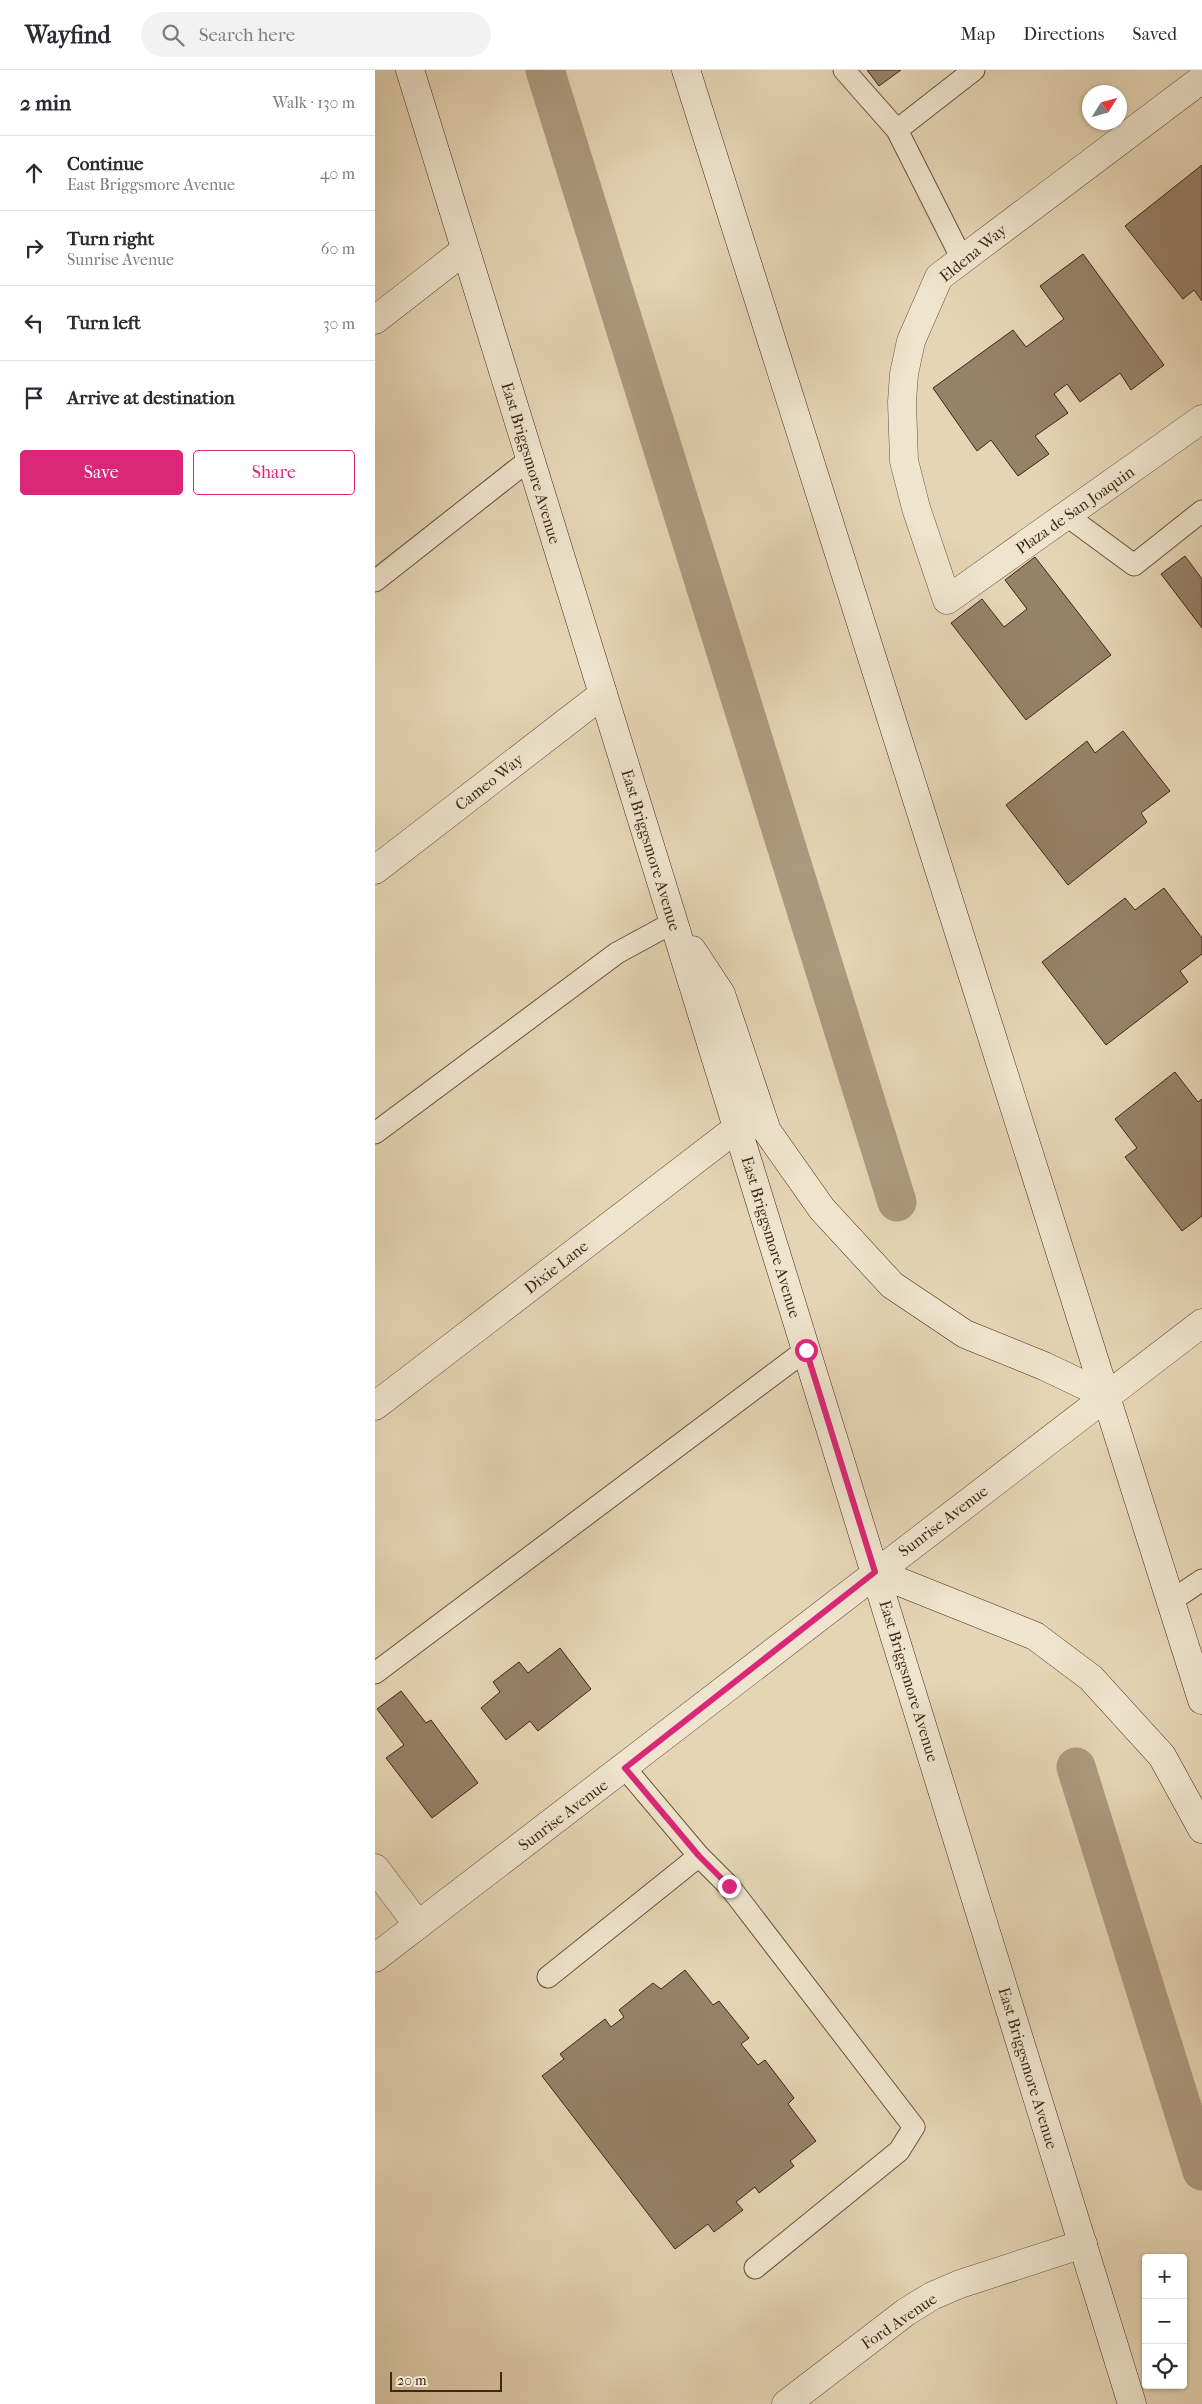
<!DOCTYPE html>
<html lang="en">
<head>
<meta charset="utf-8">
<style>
	:root { --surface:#fff; --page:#f2f2f3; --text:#2b2b33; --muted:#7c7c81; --line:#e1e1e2; --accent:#db2777 }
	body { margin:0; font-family:"IM FELL French Canon",serif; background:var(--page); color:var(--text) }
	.controls { position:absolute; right:15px; bottom:15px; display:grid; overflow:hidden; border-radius:5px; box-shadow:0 1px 4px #0004 }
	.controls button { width:45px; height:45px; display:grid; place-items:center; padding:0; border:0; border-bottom:1px solid var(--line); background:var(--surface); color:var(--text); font:25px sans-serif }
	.compass { position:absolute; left:707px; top:15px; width:45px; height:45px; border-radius:50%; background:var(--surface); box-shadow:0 1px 4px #0004; rotate:53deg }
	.scale { position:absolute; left:15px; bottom:12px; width:112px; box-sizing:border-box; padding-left:5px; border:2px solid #3f2617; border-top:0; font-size:14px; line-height:18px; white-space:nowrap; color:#3f2617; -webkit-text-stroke:4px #efe4ce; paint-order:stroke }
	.stop { position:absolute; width:15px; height:15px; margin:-11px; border:4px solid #db2777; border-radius:50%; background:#fff }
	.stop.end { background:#db2777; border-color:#fff; box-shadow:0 1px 5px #0008 }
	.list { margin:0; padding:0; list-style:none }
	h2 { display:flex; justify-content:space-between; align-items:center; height:65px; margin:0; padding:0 20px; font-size:21px }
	h2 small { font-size:16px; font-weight:400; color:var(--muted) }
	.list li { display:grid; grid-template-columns:32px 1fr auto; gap:15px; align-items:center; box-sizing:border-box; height:75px; padding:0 20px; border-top:1px solid var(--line) }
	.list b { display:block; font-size:19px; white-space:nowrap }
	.list p { margin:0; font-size:16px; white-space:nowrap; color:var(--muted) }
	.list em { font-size:16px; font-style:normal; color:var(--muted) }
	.actions { display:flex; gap:10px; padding:15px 20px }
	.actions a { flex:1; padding:11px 0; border:1px solid var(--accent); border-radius:5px; text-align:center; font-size:18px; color:var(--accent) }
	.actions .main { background:var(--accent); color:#fff }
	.icon { flex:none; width:28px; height:28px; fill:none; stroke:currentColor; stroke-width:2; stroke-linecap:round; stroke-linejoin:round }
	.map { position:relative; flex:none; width:827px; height:2334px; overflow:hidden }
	header { display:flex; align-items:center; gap:30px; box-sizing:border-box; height:70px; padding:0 25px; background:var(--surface); border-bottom:1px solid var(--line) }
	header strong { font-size:24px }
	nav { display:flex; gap:28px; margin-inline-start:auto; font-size:18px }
	.search { width:350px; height:45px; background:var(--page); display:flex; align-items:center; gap:12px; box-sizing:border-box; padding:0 18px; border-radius:28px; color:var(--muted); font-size:19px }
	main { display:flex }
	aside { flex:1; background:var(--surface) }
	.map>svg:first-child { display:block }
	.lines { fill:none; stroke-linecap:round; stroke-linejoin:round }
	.canal { stroke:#ad9a7f; stroke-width:39 }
	.building { fill:#968169; stroke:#3f2617 }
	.service-casing { stroke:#69523e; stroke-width:23 }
	.minor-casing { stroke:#69523e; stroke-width:29 }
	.tertiary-casing { stroke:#69523e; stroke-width:29 }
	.secondary-casing { stroke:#3f2617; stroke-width:29 }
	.service { stroke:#efe4ce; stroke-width:21 }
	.minor { stroke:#efe4ce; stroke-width:28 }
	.tertiary { stroke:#efe4ce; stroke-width:28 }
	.secondary { stroke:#efe4ce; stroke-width:28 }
	.route { stroke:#db2777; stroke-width:6 }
	.labels { text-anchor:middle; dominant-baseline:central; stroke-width:4.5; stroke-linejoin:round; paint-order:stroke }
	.street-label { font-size:16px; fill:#3f2617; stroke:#efe4ce }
</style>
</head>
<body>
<header>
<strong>Wayfind</strong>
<div class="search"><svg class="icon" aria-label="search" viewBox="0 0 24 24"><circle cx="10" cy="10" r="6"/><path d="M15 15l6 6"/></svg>Search here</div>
<nav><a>Map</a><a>Directions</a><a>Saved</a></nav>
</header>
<main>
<aside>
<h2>2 min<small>Walk · 130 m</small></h2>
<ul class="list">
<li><svg class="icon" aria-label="ahead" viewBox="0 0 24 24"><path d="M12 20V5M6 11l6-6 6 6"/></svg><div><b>Continue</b><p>East Briggsmore Avenue</p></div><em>40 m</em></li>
<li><svg class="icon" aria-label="right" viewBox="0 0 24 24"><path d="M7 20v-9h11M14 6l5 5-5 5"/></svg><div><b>Turn right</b><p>Sunrise Avenue</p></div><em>60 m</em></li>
<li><svg class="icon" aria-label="left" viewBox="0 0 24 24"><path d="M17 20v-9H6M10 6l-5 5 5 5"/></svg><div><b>Turn left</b></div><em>30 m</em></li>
<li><svg class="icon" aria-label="arrive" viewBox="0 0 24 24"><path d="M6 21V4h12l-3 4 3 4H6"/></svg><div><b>Arrive at destination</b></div></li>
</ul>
<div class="actions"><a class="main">Save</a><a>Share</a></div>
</aside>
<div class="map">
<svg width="827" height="2334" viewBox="0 0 827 2334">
	<rect width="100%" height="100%" fill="#e6d5b4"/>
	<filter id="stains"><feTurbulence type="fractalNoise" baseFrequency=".004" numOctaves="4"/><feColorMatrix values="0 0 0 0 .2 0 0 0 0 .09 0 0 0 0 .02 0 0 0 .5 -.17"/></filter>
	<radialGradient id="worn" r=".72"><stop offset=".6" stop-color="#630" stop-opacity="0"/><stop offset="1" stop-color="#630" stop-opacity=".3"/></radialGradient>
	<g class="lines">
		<path class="canal" d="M170,0L522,1132
			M701,1697L827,2101"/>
	</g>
	<path class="building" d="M492,0H526L504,16Z
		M827,95V231L819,220L808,229L750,156Z
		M708,184L789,295L756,320L745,303L705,332L692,314L679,324L693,343L660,366L674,384L643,406L616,370L602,381L558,318L638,260L651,277L689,249L665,216Z
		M810,486L827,509V558L786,504Z
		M660,487L736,585L651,650L576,553L607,529L629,557L652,539L630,510Z
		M748,661L795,721L766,743L772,752L693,815L631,735L712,671L720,683Z
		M789,818L827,868V884L805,901L813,912L731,975L667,892L750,828L760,840Z
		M800,1002L823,1032L827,1029V1146L807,1161L750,1087L762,1078L740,1049Z
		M185,1578L216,1619L163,1661L155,1651L131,1670L106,1638L125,1622L118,1612L144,1592L153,1603Z
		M26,1621L51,1653L56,1650L103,1713L57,1748L11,1688L29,1675L2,1639Z
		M310,1900L338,1935L344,1931L374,1968L366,1974L383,1995L390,1990L419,2028L413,2034L441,2071L415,2091L419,2096L384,2123L380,2117L361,2132L368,2140L339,2162L333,2154L300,2179L167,2006L189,1989L185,1984L230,1949L236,1957L249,1947L244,1940L278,1913L286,1919Z"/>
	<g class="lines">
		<defs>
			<path id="service" d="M469,0L522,60L587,189
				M522,60L599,0
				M691,445L759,495L827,441
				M0,511L155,389
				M0,1063L242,883L299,852
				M796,1531L827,1510
				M0,1603L431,1280
				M249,1697L324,1786L354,1816L539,2057L524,2081L380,2198
				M173,1907L324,1786"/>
			<path id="minor" d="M827,9L564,207L536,271L529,304L527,332L529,391L541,438L572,530L827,349
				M0,250L90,180
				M0,800L228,624
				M0,1336L362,1058
				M0,1798L43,1855
				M411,2334L531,2242L557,2226L585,2214L708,2174"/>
			<path id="tertiary" d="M0,1888L827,1253"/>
			<path id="secondary" d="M35,0L757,2334
				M311,0L827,1630
				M317,880L346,924L392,1061L447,1139L517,1215L590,1264L669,1296L732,1326
				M500,1502L660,1566L716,1608L787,1686L827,1759"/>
		</defs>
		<use href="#service" class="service-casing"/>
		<use href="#minor" class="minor-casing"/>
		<use href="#tertiary" class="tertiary-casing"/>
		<use href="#secondary" class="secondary-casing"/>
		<use href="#service" class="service"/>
		<use href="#minor" class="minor"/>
		<use href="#tertiary" class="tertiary"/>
		<use href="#secondary" class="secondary"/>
	</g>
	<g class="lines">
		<path class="route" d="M354,1816L324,1786L250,1698L500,1502L431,1280"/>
	</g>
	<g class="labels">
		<g class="street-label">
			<text transform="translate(598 183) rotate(-39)">Eldena Way</text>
			<text transform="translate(156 393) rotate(73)">East Briggsmore Avenue</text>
			<text transform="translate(700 440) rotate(-35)">Plaza de San Joaquin</text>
			<text transform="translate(114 712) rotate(-38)">Cameo Way</text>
			<text transform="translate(276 780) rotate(73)">East Briggsmore Avenue</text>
			<text transform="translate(396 1167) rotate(73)">East Briggsmore Avenue</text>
			<text transform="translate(181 1197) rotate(-38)">Dixie Lane</text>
			<text transform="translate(568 1451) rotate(-37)">Sunrise Avenue</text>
			<text transform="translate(534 1611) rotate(73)">East Briggsmore Avenue</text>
			<text transform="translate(188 1745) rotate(-37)">Sunrise Avenue</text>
			<text transform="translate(653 1998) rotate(73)">East Briggsmore Avenue</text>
			<text transform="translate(524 2251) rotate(-34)">Ford Avenue</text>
		</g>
	</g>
	<rect width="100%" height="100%" filter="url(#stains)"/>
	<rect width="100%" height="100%" fill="url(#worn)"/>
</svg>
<div class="controls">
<button>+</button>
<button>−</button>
<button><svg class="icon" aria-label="locate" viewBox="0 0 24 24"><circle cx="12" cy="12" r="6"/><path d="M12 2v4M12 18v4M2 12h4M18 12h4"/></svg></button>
</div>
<svg class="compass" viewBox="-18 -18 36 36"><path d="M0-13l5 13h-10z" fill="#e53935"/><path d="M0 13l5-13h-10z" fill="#7c7c81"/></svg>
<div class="scale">20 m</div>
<div class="stop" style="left:431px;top:1280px"></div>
<div class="stop end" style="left:354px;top:1816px"></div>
</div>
</main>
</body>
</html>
